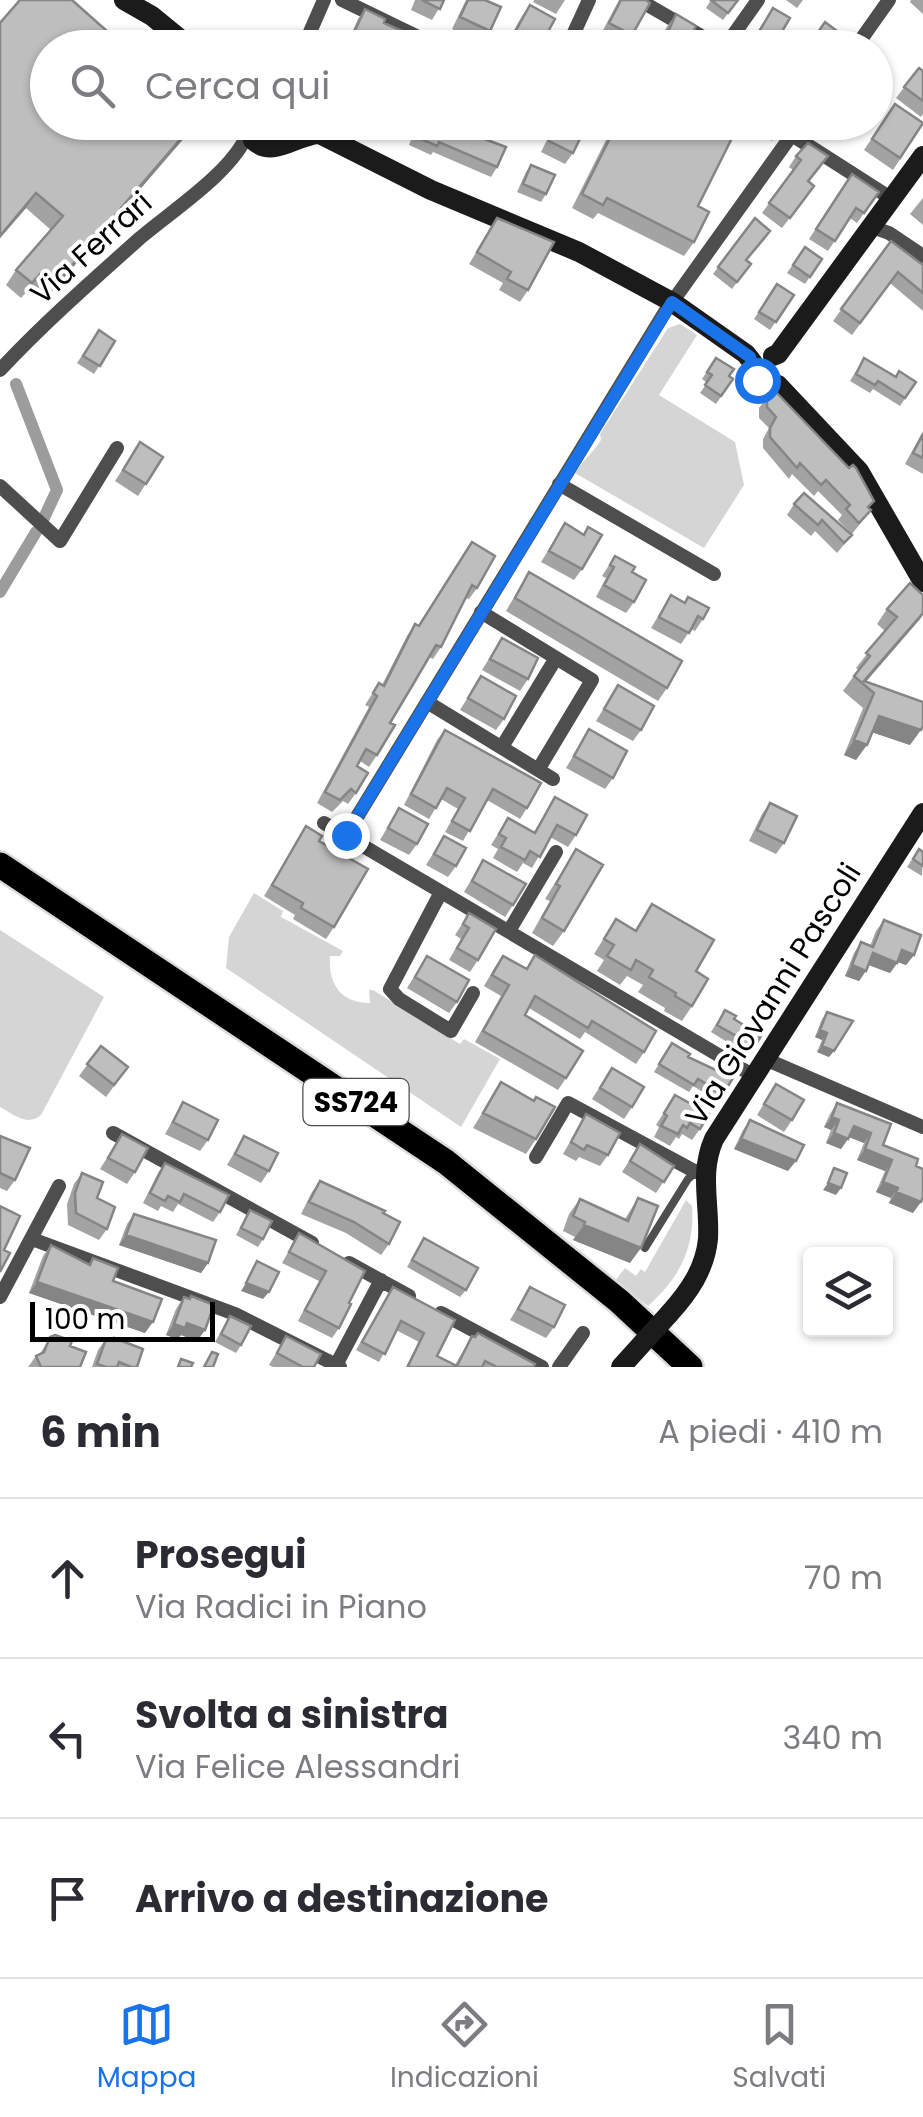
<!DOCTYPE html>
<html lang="it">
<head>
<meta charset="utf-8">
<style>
	:root { --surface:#fff; --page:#f2f2f3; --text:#2b2b33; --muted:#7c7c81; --line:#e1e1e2; --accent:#1a73e8 }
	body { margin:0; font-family:Poppins,sans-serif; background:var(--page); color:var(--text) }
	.controls { position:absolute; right:30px; bottom:30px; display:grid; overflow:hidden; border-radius:10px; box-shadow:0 2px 8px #0004 }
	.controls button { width:90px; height:90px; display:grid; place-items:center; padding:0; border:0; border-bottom:2px solid var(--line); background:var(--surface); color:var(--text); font:50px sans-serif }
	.scale { position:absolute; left:30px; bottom:25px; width:185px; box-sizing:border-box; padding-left:10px; border:5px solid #000; border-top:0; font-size:28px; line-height:35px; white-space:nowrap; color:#000; -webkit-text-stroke:8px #fff; paint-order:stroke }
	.stop { position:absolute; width:30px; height:30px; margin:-22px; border:8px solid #1a73e8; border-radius:50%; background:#fff }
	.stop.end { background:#1a73e8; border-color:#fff; box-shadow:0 2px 10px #0008 }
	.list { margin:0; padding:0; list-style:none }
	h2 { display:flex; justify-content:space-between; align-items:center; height:130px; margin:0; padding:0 40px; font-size:42px }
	h2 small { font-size:32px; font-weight:400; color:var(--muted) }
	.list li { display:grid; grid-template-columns:65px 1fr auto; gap:30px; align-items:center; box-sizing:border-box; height:160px; padding:0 40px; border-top:2px solid var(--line) }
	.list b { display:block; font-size:38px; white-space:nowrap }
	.list p { margin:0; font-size:32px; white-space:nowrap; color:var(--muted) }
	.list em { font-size:32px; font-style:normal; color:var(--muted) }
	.icon { flex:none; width:55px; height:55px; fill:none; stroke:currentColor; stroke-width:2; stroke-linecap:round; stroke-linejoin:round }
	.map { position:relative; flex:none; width:923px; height:1367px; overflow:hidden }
	.search { position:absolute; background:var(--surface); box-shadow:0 2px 8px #0004; left:30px; right:30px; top:30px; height:110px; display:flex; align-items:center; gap:25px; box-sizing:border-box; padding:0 35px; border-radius:55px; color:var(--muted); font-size:38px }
	.sheet { height:610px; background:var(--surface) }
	nav { display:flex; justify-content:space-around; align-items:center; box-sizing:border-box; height:140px; border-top:2px solid var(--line); background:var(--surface); font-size:28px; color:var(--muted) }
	nav a { display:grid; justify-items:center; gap:5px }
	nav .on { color:var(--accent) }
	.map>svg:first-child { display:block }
	.green { fill:#d5d5d5 }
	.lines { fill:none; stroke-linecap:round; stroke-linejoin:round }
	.canal { stroke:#9c9c9c; stroke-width:12 }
	.highway-casing { stroke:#dbdbdb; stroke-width:30 }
	.lane { stroke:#4e4e4e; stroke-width:8 }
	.street { stroke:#4e4e4e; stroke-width:14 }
	.secondary { stroke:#1b1b1b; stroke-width:20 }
	.highway { stroke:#000; stroke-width:25 }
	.secondary-bridge { stroke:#1b1b1b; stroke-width:20 }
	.wall { fill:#a3a3a3 }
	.shaded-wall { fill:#858585 }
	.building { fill:#bebebe; stroke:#858585; stroke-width:2.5 }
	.route { stroke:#1a73e8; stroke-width:12 }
	.labels { text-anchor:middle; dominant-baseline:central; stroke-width:8; stroke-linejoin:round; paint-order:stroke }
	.shield { fill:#fff; stroke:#4c4c4c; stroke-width:2.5 }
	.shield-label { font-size:28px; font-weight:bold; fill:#000 }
	.street-label { font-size:30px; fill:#000; stroke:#fff }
</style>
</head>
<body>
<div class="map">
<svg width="923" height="1367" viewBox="0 0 923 1367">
	<rect width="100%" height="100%" fill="#fff"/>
	<path class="green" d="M680,324L697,335L659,395L735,442L744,485L704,548L575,473C583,460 593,453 601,440L600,434L668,328Z
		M254,893L283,911L281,917L343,951L340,956H330C328,984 341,1003 370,1003L369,990H373L460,1044L464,1039L500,1059L461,1127L226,968L229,937Z
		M0,930L104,997L41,1115C27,1127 13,1114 0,1107Z
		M686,1200L692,1206C695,1249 679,1278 648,1306L615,1281L625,1268L636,1276L641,1269L645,1272Z"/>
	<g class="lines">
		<path class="canal" d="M16,384L57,490L43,520
			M0,592L36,532"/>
		<defs>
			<path id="highway" d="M0,865L446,1162L619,1301L690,1367"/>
		</defs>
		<use href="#highway" class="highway-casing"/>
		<path class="lane" d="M645,1248L688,1179L696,1172"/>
		<path class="street" d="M342,0L441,48
			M639,0L722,48
			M303,48L324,0
			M567,48L589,0
			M724,48L758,0
			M855,48L889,0
			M792,135L892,199
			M872,227L889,233L923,256
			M0,370C44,323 93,280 140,238C174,209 233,172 249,131
			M559,484L714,574
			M0,486L60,541L117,448
			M481,612L592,680L538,770
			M427,702L553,779
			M502,747L556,658
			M324,823L754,1076
			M346,835L665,312L801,122
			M441,892L390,989L399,999L451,1031L473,993
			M509,931L556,852
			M765,1059L923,1127
			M113,1133L312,1243
			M536,1157L568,1103L696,1172L705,1168
			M32,1239L235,1314L340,1367
			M349,1263L409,1296
			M0,1297L59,1186
			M441,1313L542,1367
			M335,1367L381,1280
			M559,1367L583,1333"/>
		<path class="secondary" d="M124,0L152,16L191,48
			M250,122L253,140C273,159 294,136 318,134
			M296,122L431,190L579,252L672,302L746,354L753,363
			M773,356L778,354L923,156
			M770,383L778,385L859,471L923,582
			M669,1314C689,1292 705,1269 708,1239C710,1204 699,1173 714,1139L923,813"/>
		<use href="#highway" class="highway"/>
		<path class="secondary-bridge" d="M621,1367L669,1314"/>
	</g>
	<path class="wall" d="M415,0H444L432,20L411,10Z
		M466,0H485L490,31L482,43L452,29Z
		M534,0H565L556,14L533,2Z
		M619,0H646L632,35L624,47L601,34Z
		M711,0H738L723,20L706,8Z
		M786,0H803L797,8Z
		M911,0H923V14L910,2Z
		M530,5L539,48H504L522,16Z
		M773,8L790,18L771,48L754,37Z
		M365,9L414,48H345L358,19Z
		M676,14L687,46L689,48H657L666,28Z
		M0,23L48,122H197L44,301L29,289L21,298L6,285L16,270L51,230L26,208L0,238Z
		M919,68L923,71V114L921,117L896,98Z
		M895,104L923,124L893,170L864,150Z
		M379,122H448L447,125L497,167L491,177L433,152L431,155L409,145L411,140Z
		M492,122H529L519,138Z
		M556,122H588L573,153L565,164L541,152Z
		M615,122H784L772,141L739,124L698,206L694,242L684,256L598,213L593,219L572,208Z
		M796,156L821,167L809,182L814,186L782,228L762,213L793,170L789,167Z
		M531,165L546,194L541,202L517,192L526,172Z
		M852,174L879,192L857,223L850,218L828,251L809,239Z
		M923,198V225L910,214Z
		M497,218L528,290L520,302L499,290L503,283L469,264Z
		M755,218L765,239L747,260L751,264L732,289L713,274Z
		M891,241L923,265V311L890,283L852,335L833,321Z
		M805,247L822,259L805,284L787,273Z
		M777,284L794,295L770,330L754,319Z
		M99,330L115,341L94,374L77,363Z
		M716,358L729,376L733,379L716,404L700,393L707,383L702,379Z
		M864,358L896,377L916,382L900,406L873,389L870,393L850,381Z
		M767,397L874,501L869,508L871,510L852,534L838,520L842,515L818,491L814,496L792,474L789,479L763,448V439L769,428L759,418V408Z
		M923,431V474L905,464Z
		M140,442L163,457L138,496L115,481Z
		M794,504L852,535L837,553L815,531L811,536L787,515Z
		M565,523L583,534L588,527L582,569L574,580L541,562Z
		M464,553L477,588L469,599L466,598L441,647L433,659L429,657L390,723L377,755L369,767L360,761L357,766L356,793L348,804L343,801L332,812L317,803L369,707L365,705L379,683L382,685L407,636L415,624L418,626Z
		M615,556L632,572L634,602L626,613L596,597L606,578L602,576Z
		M529,572L667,688L658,701L506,611Z
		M671,595L703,619L695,631L691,629L681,644L651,628Z
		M923,595L866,682L910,745L872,732L856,760L844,755L863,708L843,691L858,670L856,668L885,631L877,624L887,609Z
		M502,638L528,679L520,691L482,670Z
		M481,676L504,719L496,730L460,710Z
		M618,685L641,730L633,741L596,721Z
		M589,729L613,778L605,789L566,768Z
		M445,730L527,808L520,819L487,800L463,841L445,832L458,809L441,799L429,819L404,805L437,740Z
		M555,797L576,835L568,847L550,837L532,868L523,863L517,872L493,858L498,849L491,845L508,818L534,832Z
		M770,803L784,843L776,854L749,841L762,814Z
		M399,808L417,844L409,855L380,840Z
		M306,826L319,841L334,927L326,939L293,919L295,915L264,896Z
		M444,836L456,866L448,877L426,865Z
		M576,849L564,931L553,946L532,933L550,901L545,899Z
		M919,849L923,852L922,876L907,867Z
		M483,860L513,905L505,917L464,892Z
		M652,904L696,971L692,1006L682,1021L664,1011L665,1008L638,992L643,985L627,976L620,985L597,971L604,960L594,954L616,919L635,930Z
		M469,913L478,960L470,972L449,960L461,939L455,935Z
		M884,920L914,955L906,965L898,962L890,973L869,965L859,981L845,976L854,953L861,942L870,946L876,931Z
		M535,955L644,1052L636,1064L585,1032L580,1039L529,1008L525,1015L566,1078L558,1090L475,1042L501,996L484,986L495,967L503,956L526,969Z
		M427,956L457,1002L449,1013L407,988Z
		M725,1010L734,1019L761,1036L746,1059L729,1049L732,1045L711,1032Z
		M827,1012L829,1057L817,1052L822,1040L815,1037L822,1019Z
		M672,1043L688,1057L733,1078L718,1101L693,1086L689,1092L654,1072Z
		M101,1046L128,1067L106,1097L79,1076Z
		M612,1068L632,1107L624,1119L592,1099Z
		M501,1082L536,1139L526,1154L473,1128Z
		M776,1084L792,1120L784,1132L757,1115Z
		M675,1095L700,1129L692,1140L682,1134L679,1139L676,1137L670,1146L654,1137L659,1127L656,1125Z
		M183,1102L208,1140L200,1151L165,1134Z
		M837,1103L883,1145L916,1166L913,1213L889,1203L891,1198L876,1192L885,1171L857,1160L864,1143L849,1137L841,1149L826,1143L831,1130L824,1127L830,1114Z
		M586,1114L608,1155L600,1166L579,1157L576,1161L563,1154Z
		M750,1120L788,1171L734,1149L743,1130Z
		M122,1134L135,1172L127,1184L100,1169Z
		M0,1136L15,1180L7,1191L0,1188Z
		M244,1136L269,1171L261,1183L227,1165Z
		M640,1144L674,1166L656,1193L622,1172Z
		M165,1163L220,1212L213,1222L178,1204L173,1212L161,1206L158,1211L143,1203L158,1173Z
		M82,1173L97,1198L107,1229L99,1240L68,1225L67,1204L74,1184Z
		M320,1181L383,1213L389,1244L381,1255L346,1233L301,1214L312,1192Z
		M638,1198L630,1263L573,1240L575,1237L563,1231L569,1214L580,1199L625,1219Z
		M250,1210L263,1239L258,1247L236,1235Z
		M134,1214L208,1263L201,1273L119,1245L127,1224Z
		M299,1233L349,1303L339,1328L332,1338L298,1321L319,1281L282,1263Z
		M424,1238L466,1290L460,1297L407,1267Z
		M51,1245L89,1264L93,1258L113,1281L145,1333L29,1293L43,1256Z
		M393,1287L455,1320L437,1356L455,1365L472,1336L533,1367H406L419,1342L396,1330L379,1362L356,1350Z
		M530,1287L554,1327L546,1338L510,1320Z
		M184,1297L205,1330L197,1341L181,1335L177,1339L166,1335L176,1309Z
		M230,1316L241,1345L236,1353L215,1342Z
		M286,1336L314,1367H273L269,1365Z
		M50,1337L70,1346L80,1367H28L36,1356L40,1354Z
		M106,1339L137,1367H92L98,1350Z"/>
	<path class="shaded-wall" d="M195,122H197L192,129L44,301L54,286Z
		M36,193L26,208L0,238V236Z
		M923,613L921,618L864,684L862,683Z
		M879,716L921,730L910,745L868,731Z
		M854,740L867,745L856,760L844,755Z
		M902,950L914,955L906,965L895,961Z
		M873,953L897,963L890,973L866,964Z
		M852,965L866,971L859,981L845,976Z
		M820,1030L827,1033L822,1040L815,1037Z
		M822,1046L834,1051L829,1057L817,1052Z
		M832,1117L839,1120L831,1130L824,1127Z
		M854,1126L871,1133L864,1143L846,1136Z
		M834,1133L848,1139L841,1149L826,1143Z
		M741,1139L796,1161L788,1171L734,1149Z
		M865,1149L892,1160L885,1171L857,1160Z
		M883,1182L898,1188L891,1198L876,1192Z
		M828,1183L841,1188L836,1195L823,1190Z
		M896,1192L921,1202L913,1213L889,1203Z
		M584,1225L641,1248L630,1263L573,1240Z
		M126,1235L208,1263L201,1273L119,1245Z
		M37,1282L153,1322L145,1333L29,1293Z
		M246,1283L269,1292L263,1299L241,1291Z
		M187,1323L205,1330L197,1341L181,1335L177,1339L166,1335L174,1324Z"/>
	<path class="building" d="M20,0H72L126,48H48V122H195L54,286L40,274L32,283L16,270L63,216L36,193L0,236V23Z
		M422,0H444L440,9Z
		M468,0H485L501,7L490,31L460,17Z
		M621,0H646L650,3L632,35L609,23Z
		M711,0H738L728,13Z
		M530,5L555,19L539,48H522L510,41Z
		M773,8L790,18L777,40L760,30Z
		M365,9L385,19L384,23L418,38L414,48H388L375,42L372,48H370L351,39Z
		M676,14L696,26L687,46L689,48H661Z
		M825,22L841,34L831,48H807Z
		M599,40L612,48H595Z
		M919,68L923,71V101L904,87Z
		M895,104L923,123L900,158L872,139Z
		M403,122H448L447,125L506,147L497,167L439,142L437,146L415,136L418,131Z
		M558,122H588L573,153L549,141Z
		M618,122H740L698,206L709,212L694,242L607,198L603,205L582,194Z
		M808,143L828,156L808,181L814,186L790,218L769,203L801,160L796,156Z
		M531,165L555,175L546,194L523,184Z
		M852,174L879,192L864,213L856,208L835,241L816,229Z
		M497,218L554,242L528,290L507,279L511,272L477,252Z
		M755,218L770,231L746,260L751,264L737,282L718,267Z
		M891,241L923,265V293L898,272L860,323L841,309Z
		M805,247L822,259L810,277L793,265Z
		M777,284L794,295L776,322L759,312Z
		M99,330L115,341L100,366L83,356Z
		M716,358L734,369L729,376L733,379L721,396L705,385L712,375L707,372Z
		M864,358L896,377L899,371L916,382L905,398L878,381L875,385L856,374Z
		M774,390L849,468L853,465L856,468L874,501L868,507L871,510L859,523L846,509L850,505L826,480L821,485L800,463L797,468L770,437V428L776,417L767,407V397Z
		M923,434V458L913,453Z
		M140,442L163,457L146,484L123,470Z
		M804,493L852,535L844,543L822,520L818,525L794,504Z
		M565,523L584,535L588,527L602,535L582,569L549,551Z
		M472,542L495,556L477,588L472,585L441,647L436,645L415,681L390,723L395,725L377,755L366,749L357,766L368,773L356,793L351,789L340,800L325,792L377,696L373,693L379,683L384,686L415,624L419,626Z
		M615,556L635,567L632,572L646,580L634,602L604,585L614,567L610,565Z
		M529,572L682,661L667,688L515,598Z
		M910,583L923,595V613L864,681L923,702V726L921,730L879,716L867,745L854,740L874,693L854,676L870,656L866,653L897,617L887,609Z
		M671,595L685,603L688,597L709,608L703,619L698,616L689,633L659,617Z
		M502,638L538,658L528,679L490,659Z
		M481,676L516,696L504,719L468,698Z
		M618,685L654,706L641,730L604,709Z
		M589,729L627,751L613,778L574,756Z
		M445,730L541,783L527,808L493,789L470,831L452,821L465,798L447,788L436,808L411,794Z
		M555,797L587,815L576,835L557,825L540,857L530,851L525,860L501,847L506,838L499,834L508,818L535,833Z
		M770,803L797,816L784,843L757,830Z
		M399,808L428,824L417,844L388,828Z
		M306,826L322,836L319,841L368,869L334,927L301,908L303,903L272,885Z
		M444,836L466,848L456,866L434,854Z
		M576,849L603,865L564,931L542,918L560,886L556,884Z
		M919,849L923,852V866L913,859Z
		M483,860L526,884L513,905L472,881Z
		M652,904L714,940L696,971L708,979L692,1006L675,996L676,993L649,977L653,970L636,960L631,970L607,956L614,945L604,939L616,919L636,931Z
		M469,913L496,929L478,960L457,948L469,928L463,924Z
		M884,920L921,935L914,955L902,950L897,963L873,953L866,971L852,965L861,942L873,947Z
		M535,955L656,1031L644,1052L592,1021L588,1028L535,996L525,1015L583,1051L566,1078L483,1031L509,985L492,975L503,956L527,969Z
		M427,956L469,980L457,1002L415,977Z
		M725,1010L736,1016L734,1019L761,1036L752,1051L735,1042L738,1037L717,1025Z
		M827,1012L853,1021L834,1051L822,1046L827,1033L820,1030Z
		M672,1043L690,1054L688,1057L733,1078L723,1094L698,1079L694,1085L659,1064Z
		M101,1046L128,1067L114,1085L87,1064Z
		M612,1068L644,1087L632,1107L600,1088Z
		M501,1082L534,1101L536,1097L555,1107L536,1139L483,1113Z
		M776,1084L804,1100L792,1120L764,1104Z
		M675,1095L709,1114L700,1129L690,1123L687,1128L683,1125L678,1134L661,1126L667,1116L664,1113Z
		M183,1102L218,1120L208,1140L173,1122Z
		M837,1103L891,1124L883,1145L918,1159L916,1166L923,1169V1197L921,1202L896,1192L898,1188L883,1182L892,1160L865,1149L871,1133L854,1126L848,1139L834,1133L839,1120L832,1117Z
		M586,1114L620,1133L608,1155L587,1145L584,1150L571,1142Z
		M750,1120L804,1145L796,1161L741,1139Z
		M122,1134L148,1148L135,1172L108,1158Z
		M0,1136L30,1148L15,1180L0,1173Z
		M244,1136L278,1153L269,1171L235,1154Z
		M640,1144L674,1166L664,1182L630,1161Z
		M165,1163L229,1195L220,1212L184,1194L180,1202L168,1196L165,1201L150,1193Z
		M834,1168L847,1173L841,1188L828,1183Z
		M82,1173L103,1182L97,1198L115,1207L107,1229L76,1213L75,1193Z
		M320,1181L385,1211L383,1213L400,1222L389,1244L354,1222L309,1202Z
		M638,1198L658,1206L641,1248L584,1225L585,1222L573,1216L580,1199L628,1221Z
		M0,1206L20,1216L4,1250L10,1253L0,1272Z
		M250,1210L272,1221L263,1239L241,1228Z
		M134,1214L216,1240L208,1263L126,1235Z
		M299,1233L365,1271L349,1303L351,1304L339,1328L305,1310L326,1271L289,1252Z
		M424,1238L478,1268L466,1290L412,1260Z
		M51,1245L90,1265L93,1258L118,1268L113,1281L162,1299L153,1322L37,1282Z
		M257,1261L279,1272L269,1292L246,1283Z
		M393,1287L455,1320L437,1356L457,1366L472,1336L475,1337L478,1333L535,1364L533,1367H497L485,1361L482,1367H410L408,1366L424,1333L401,1321L385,1354L362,1342Z
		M530,1287L565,1305L554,1327L518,1309Z
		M191,1296L214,1305L205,1330L187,1323L185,1328L174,1324L184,1297L190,1299Z
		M230,1316L251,1326L241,1345L221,1334Z
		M55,1335L72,1341L70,1346L86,1352L80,1367H41L36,1356L44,1352L50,1337Z
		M286,1336L321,1354L314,1367H303L277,1353Z
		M114,1338L143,1349L137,1367H131L119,1362L117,1367H106L97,1364L106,1339L113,1341Z
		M212,1352L218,1354L213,1367H204Z
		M181,1359L193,1363L191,1367H178Z"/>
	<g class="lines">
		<path class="route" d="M346,835L672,302L750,357L757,380"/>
	</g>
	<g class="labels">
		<rect class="shield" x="303.5" y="1079" width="105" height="46" rx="8"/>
		<g class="shield-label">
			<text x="356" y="1102">SS724</text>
		</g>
		<g class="street-label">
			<text transform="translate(91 248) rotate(-42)">Via Ferrari</text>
			<text transform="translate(773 994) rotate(-58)">Via Giovanni Pascoli</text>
		</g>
	</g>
</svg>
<div class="controls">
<button><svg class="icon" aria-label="layers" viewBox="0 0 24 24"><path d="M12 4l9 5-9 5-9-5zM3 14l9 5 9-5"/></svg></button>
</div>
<div class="scale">100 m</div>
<div class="stop" style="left:757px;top:380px"></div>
<div class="stop end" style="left:346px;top:835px"></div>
<div class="search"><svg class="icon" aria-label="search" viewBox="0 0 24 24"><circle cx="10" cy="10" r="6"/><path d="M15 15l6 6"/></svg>Cerca qui</div>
</div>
<section class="sheet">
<h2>6 min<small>A piedi · 410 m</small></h2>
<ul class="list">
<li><svg class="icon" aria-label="ahead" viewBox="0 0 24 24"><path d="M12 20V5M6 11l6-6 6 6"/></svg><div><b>Prosegui</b><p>Via Radici in Piano</p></div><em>70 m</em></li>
<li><svg class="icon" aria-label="left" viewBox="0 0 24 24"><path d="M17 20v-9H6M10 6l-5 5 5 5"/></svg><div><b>Svolta a sinistra</b><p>Via Felice Alessandri</p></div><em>340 m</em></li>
<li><svg class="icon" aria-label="arrive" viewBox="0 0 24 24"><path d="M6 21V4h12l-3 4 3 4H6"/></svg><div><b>Arrivo a destinazione</b></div></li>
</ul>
</section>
<nav>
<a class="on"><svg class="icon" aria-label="map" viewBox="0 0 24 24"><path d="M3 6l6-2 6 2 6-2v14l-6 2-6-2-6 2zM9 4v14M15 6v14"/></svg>Mappa</a>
<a><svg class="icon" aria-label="directions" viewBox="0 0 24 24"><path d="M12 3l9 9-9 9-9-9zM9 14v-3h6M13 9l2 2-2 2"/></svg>Indicazioni</a>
<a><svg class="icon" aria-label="saved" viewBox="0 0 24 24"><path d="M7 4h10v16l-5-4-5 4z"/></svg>Salvati</a>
</nav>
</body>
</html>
